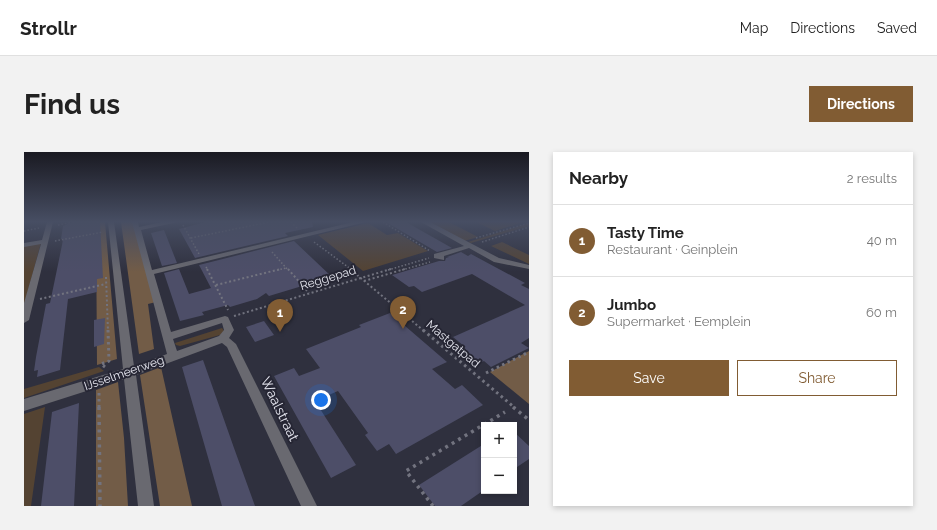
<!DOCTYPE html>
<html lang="en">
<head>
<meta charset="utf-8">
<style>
	:root { --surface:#fff; --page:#f2f2f2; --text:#222; --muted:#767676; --line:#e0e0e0; --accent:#815c33 }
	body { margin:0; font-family:Raleway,sans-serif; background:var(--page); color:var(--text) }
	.controls { position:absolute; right:12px; bottom:12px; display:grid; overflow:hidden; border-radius:0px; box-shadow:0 2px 6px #0003 }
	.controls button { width:36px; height:36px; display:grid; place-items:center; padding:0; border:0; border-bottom:1px solid var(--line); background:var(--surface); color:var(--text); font:20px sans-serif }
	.you { position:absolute; left:297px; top:248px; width:14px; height:14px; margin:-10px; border:3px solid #fff; border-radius:50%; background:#1a73e8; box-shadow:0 0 0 6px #1a73e833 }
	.badge { display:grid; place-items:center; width:26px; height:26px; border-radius:50%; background:var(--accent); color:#fff; font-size:13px; font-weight:700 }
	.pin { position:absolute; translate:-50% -33px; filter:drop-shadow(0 1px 2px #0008) }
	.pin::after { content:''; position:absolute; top:21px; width:14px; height:12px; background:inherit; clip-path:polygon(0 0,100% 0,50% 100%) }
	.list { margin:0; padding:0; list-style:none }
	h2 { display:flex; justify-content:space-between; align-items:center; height:52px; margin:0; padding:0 16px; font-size:17px }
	h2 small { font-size:13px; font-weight:400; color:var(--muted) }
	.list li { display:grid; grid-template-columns:26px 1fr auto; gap:12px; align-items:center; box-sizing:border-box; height:72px; padding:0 16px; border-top:1px solid var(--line) }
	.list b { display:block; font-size:15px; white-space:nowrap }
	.list p { margin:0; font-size:13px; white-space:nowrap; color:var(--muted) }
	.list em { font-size:13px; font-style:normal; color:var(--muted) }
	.actions { display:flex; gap:8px; padding:12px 16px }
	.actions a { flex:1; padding:9px 0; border:1px solid var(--accent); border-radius:0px; text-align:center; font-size:14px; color:var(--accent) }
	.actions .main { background:var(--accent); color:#fff }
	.map { position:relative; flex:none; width:505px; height:354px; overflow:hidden; border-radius:0px }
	header { display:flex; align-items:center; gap:24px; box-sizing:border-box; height:56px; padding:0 20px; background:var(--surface); border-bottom:1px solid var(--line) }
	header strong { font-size:19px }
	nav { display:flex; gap:22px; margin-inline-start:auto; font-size:14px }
	.intro { display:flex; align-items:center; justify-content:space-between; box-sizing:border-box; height:96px; padding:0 24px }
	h1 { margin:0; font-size:28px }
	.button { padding:10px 18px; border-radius:0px; background:var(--accent); color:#fff; font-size:14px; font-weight:700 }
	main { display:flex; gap:24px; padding:0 24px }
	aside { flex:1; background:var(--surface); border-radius:0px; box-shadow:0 2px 6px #0003 }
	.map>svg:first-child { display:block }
	.green { fill:#544332 }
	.forest { fill:#725c47 }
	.building { fill:#4d4e68 }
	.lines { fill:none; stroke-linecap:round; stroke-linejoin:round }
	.path-far3 { stroke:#72737f; stroke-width:1.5; stroke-dasharray:1.5 2; stroke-linecap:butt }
	.path-far2 { stroke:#72737f; stroke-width:2; stroke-dasharray:2 2.5; stroke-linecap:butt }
	.path-far1 { stroke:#72737f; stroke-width:3; stroke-dasharray:2.5 3.5; stroke-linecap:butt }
	.path { stroke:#72737f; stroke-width:3.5; stroke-dasharray:3 4.5; stroke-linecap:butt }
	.minor { fill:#696970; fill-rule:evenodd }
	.labels { text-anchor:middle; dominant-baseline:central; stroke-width:4; stroke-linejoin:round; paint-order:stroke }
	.street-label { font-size:12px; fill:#e5e6ef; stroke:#262634 }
	.near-street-label { font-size:14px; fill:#e5e6ef; stroke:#262634 }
</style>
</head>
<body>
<header>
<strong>Strollr</strong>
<nav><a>Map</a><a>Directions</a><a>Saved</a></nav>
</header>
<div class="intro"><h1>Find us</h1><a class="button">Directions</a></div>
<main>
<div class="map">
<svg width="505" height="354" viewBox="0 0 505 354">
	<rect width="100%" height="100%" fill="#2f303e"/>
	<path class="green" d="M404,70H425L454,85L440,89Z
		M452,70H500L471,79Z
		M344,71L363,83L374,81L404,99L339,119L294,83Z
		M505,71V74L447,91L444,90Z
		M478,90L505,103V112L467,94Z
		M17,91L0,153V94Z
		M198,176L200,179L196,183L156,194L152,193L151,191Z
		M75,215L80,219L0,246V237Z
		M21,255L7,354H0V262Z"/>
	<path class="forest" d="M72,70H81L93,207L73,213Z
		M97,70H112L132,150L124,152L130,197L115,202Z
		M505,199V252L466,220Z
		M137,215L168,354H136L116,223Z
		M94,230L100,286L104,354H72V238Z"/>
	<path class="building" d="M48,70H76L79,126L73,127V140L44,147L36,218L13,225L14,218L10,219L12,205L22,152L26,151L31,127L38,93L39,87H37L39,74Z
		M181,70H288L289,75L261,81L264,84L171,106L155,77Z
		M362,70H382L428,96L413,100Z
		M140,78L153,111L138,114L127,81Z
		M270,89L308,125L245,144L242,141L233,147L206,155L204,153L178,160L180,163L156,169L140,121L155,117L165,142L187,136L175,113Z
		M437,100L444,104L447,102L501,131L497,133L505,137V186L497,191L505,196L467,215L460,209L454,212L434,196L440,194L429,185L501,153L448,122L398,140L390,134L385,135L368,123L415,109H421L422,106L425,105H423Z
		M366,161L423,210L408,217L431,237L438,233L459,253L372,302L365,292L353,299L341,283L344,281L314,239L291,249L332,313L307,326L250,224L270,216L275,224L296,216L282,197L337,175L335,173Z
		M81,166L80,192L70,195V168Z
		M240,169L250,183L231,190L222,175Z
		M179,208L210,296L231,354H198L158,215Z
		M55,251L50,354H17L28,260Z
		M490,280L505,294V307L490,317Z
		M460,292V338L437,354H411L395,333Z"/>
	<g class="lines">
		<path class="path-far3" d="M267,70L273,76
			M359,70L406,99
			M34,73L49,70
			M159,73L175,102
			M0,79L15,76
			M167,86L245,70
			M452,86L505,71
			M31,89L79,80
			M290,90L328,118
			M458,90L505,75
			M248,100L264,118
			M182,115L184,118
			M253,118L262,116
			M364,118L405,106
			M378,118L406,110"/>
		<path class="path-far2" d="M183,117L204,158
			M264,117L285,141
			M326,117L400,179
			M82,125L84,179
			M340,129L381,117
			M192,133L257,117
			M16,147L82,132
			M210,164L367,117"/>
		<path class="path-far1" d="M399,178L491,256
			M81,215L77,212L85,209L84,178
			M462,221L505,200
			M75,241V256"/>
		<path class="path" d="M75,255L76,354
			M489,255L505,268
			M409,354L382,319L481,260"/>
		<path class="minor" d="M23,70H29L5,168L0,171V151L17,92L0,95V91L18,88Z
			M84,70H90L110,214L143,202L108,70H114L115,75L138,70H154L117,78L128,118L329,70H342L130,122L147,180L201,164L204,165L210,178L205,186L212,192L293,354H277L203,195L198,191L112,223L130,354H114L100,227L0,259V247L99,217ZM198,171L200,178L195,184L153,199L149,187Z
			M397,70H406L475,106L505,113V117L470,110L445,96L420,104V108L410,106V102L440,94Z"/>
	</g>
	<linearGradient id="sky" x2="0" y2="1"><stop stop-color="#1a1a22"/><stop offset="0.58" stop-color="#474e63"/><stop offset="1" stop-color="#474e63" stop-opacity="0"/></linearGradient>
	<rect width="505" height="120" fill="url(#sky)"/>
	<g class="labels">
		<g class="street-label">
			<text transform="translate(304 126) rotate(-17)">Reggepad</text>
			<text transform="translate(429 192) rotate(40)">Mastgatpad</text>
			<text transform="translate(100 221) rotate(-19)">IJsselmeerweg</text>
		</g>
		<g class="near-street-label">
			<text transform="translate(256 257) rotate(64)">Waalstraat</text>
		</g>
	</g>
</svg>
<div class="controls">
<button>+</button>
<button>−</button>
</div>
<div class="you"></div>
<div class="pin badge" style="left:256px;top:180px">1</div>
<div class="pin badge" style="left:379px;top:177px">2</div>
</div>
<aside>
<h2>Nearby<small>2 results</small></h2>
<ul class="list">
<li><span class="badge">1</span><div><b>Tasty Time</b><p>Restaurant · Geinplein</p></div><em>40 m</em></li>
<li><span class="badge">2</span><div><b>Jumbo</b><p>Supermarket · Eemplein</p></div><em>60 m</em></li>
</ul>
<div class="actions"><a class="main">Save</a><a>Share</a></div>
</aside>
</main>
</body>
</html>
